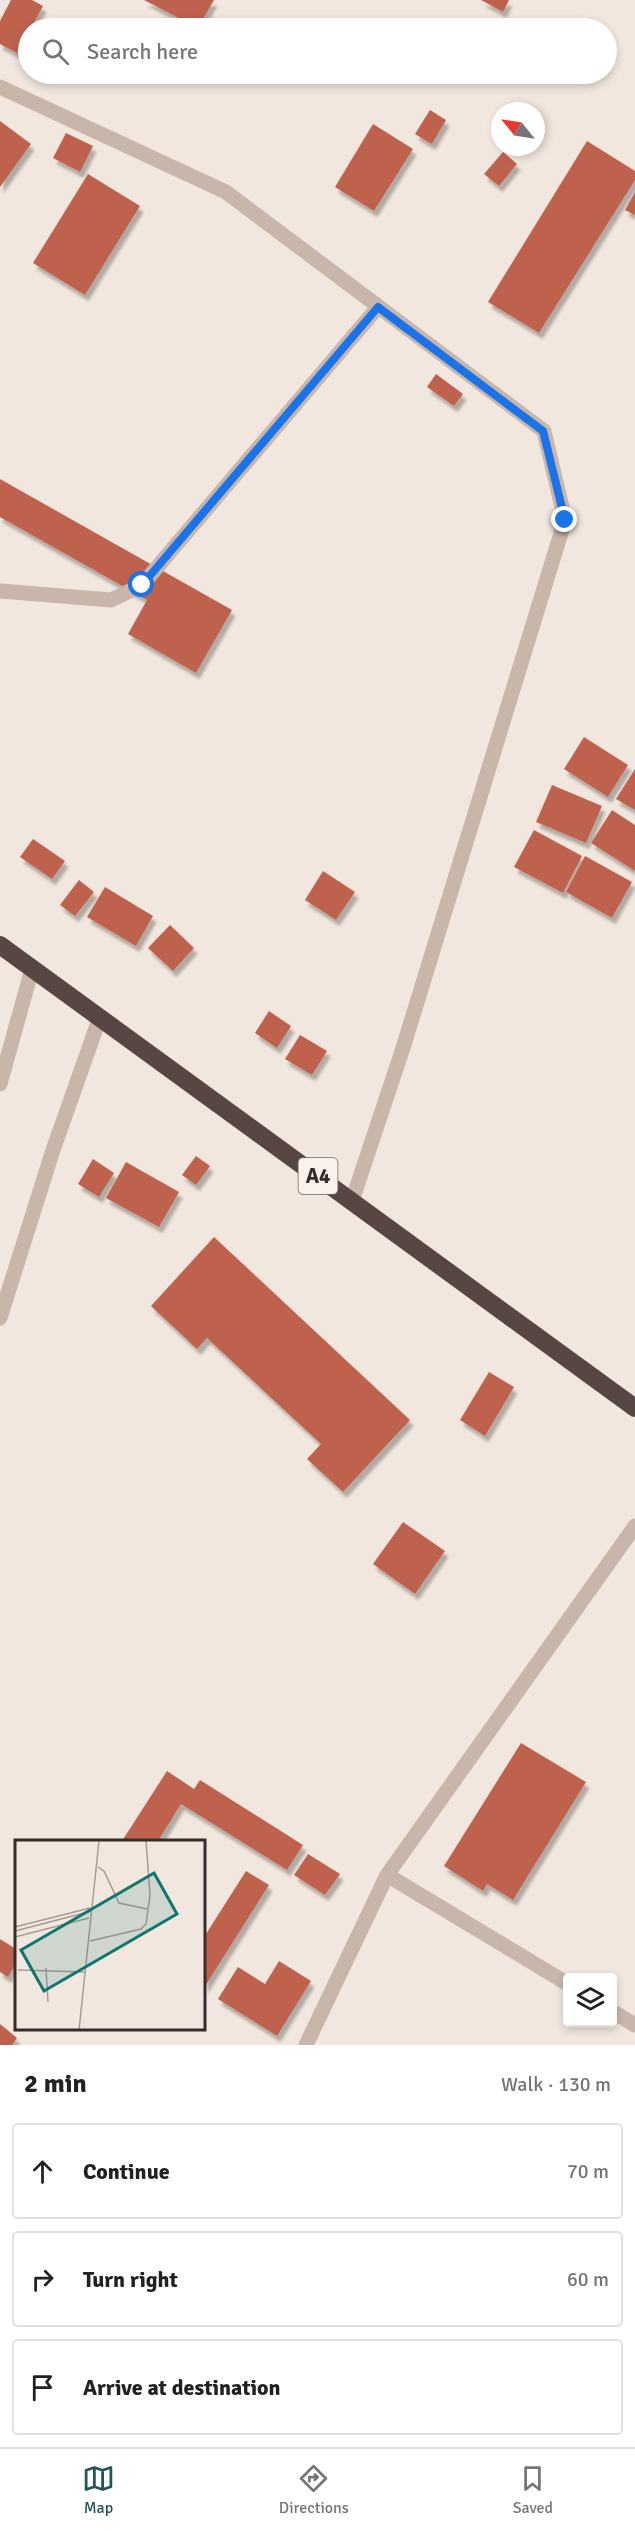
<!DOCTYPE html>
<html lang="en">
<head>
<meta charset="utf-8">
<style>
	:root { --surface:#fff; --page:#f2f2f2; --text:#202124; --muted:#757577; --line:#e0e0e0; --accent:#215555 }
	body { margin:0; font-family:Signika,sans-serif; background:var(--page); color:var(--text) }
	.controls { position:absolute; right:18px; bottom:18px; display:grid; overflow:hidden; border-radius:6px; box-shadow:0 3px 9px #0003 }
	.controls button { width:54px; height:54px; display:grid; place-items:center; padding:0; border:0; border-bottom:2px solid var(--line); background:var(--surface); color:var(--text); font:30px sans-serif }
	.compass { position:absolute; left:491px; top:102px; width:54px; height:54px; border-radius:50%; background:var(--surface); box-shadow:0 3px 9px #0003; rotate:300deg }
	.stop { position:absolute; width:18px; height:18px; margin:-14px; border:4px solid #1a73e8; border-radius:50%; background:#fff }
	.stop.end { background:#1a73e8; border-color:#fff; box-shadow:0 2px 6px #0008 }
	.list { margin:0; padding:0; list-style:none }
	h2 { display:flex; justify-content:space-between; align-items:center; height:78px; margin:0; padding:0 24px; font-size:26px }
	h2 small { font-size:20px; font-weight:400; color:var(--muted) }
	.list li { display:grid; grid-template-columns:39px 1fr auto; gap:18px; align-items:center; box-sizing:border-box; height:96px; margin:0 12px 12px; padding:0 12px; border:2px solid var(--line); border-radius:6px }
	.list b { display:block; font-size:22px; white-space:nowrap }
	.list em { font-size:20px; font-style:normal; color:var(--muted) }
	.icon { flex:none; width:33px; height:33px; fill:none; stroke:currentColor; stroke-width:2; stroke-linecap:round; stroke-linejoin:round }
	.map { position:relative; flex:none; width:635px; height:2045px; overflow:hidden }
	.search { position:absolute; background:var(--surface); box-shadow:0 3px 9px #0003; left:18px; right:18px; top:18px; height:66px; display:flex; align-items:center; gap:15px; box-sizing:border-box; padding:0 21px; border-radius:33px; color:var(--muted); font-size:22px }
	.sheet { height:402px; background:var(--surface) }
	nav { display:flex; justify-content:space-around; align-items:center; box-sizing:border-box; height:84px; border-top:2px solid var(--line); background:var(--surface); font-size:16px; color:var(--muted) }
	nav a { display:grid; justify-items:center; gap:3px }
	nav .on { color:var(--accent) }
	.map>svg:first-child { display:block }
	.building { fill:#bf624e; filter:url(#shadow) }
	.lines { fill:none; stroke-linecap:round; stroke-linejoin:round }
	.lane { stroke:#c8b6aa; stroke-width:15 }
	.street { stroke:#c8b6aa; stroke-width:15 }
	.highway { stroke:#574641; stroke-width:18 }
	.route { stroke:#1a73e8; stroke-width:8 }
	.labels { text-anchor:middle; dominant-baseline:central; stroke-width:6; stroke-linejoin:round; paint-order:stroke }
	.shield { fill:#f9f1ea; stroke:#706763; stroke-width:1.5 }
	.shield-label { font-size:21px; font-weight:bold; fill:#362c29 }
	.inset-road { fill:none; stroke:#a69c96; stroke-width:1.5 }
	.view { fill:#0f766e; fill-opacity:0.15; stroke:#0f766e; stroke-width:3 }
	.inset-edge { fill:none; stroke:#362c29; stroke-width:3 }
</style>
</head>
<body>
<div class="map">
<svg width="635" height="2045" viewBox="0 0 635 2045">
	<defs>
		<filter id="shadow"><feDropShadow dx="3.5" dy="6" stdDeviation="1.5" flood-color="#0004"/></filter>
	</defs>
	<rect width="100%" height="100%" fill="#f1e7de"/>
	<path class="building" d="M11,0H32L43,6L31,28H28L17,53L0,44V21Z
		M144,0H214L198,28Z
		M481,0H509L503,12Z
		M430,110L446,120L432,144L415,134Z
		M0,121L31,144L0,187Z
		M373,124L413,149L374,211L335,187Z
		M66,133L93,146L80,172L53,158Z
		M587,141L635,171V180L539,333L488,302Z
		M503,152L517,164L499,186L484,174Z
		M88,174L140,206L85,295L33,263Z
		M635,192V215L625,210Z
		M436,374L463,394L454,406L427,387Z
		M0,479L232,610L196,673L128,634L147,600L0,517Z
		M584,737L628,765L608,797L564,769Z
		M635,769V810L616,799Z
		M552,785L602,806L586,843L536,822Z
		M612,810L635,825V871L591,843Z
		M534,830L582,856L563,893L514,867Z
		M33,839L65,861L52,879L20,857Z
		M585,856L632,882L612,918L566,892Z
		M323,871L355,892L336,920L305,900Z
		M79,880L94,892L75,916L60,905Z
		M105,887L153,916L136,946L87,917Z
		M170,925L194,948L173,971L148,948Z
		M269,1011L291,1026L277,1048L255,1033Z
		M300,1035L327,1051L312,1075L285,1059Z
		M196,1156L210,1166L196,1185L182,1175Z
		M93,1159L114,1173L99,1197L78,1184Z
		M126,1162L179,1192L159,1227L106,1198Z
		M214,1237L410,1420L343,1492L307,1459L321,1444L207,1338L197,1349L151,1306Z
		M489,1372L514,1387L485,1436L460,1420Z
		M403,1522L445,1551L415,1594L373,1564Z
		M521,1743L586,1782L513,1900L487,1884L483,1891L444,1866Z
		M167,1771L194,1789L200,1780L303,1845L287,1870L181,1804L158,1841H122Z
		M308,1854L340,1874L325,1895L294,1875Z
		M246,1871L269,1885L204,1988V1933L206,1934Z
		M0,1939L16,1949V1963L8,1977L0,1972Z
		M279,1961L311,1981L277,2036L218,1999L238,1967L265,1984Z
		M0,2024L17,2038L12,2045H0Z"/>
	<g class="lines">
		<path class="lane" d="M0,1318L53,1150L100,1017
			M387,1875L568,1984
			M612,2011L635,2025
			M306,2045L387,1875L635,1526"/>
		<path class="street" d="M0,87L226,192L544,431L565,520L403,1048L352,1201
			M0,591L111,600L142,585L378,307
			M0,1084L32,969"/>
		<path class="highway" d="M0,945L635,1408"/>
	</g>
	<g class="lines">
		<path class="route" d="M142,585L378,307L543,431L565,520"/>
	</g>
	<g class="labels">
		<rect class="shield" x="298.5" y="1158" width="39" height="36" rx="4.5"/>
		<g class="shield-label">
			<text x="318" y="1176">A4</text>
		</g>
	</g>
	<g transform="translate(15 1840)">
		<rect width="190" height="190" fill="#f1e7de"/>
		<path class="inset-road" d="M83,27L89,31L104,63L132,69M0,87L75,68M0,91L77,71M0,97L74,78M75,101L126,89L131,84L135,55L131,1M31,128L33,162M3,130L70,132M64,190L84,1"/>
		<path class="view" d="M139,33L162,74L29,151L6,110Z"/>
		<rect width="190" height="190" class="inset-edge"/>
	</g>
</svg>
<div class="controls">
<button><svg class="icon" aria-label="layers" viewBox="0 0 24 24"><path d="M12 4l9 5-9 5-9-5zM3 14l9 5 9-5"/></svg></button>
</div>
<svg class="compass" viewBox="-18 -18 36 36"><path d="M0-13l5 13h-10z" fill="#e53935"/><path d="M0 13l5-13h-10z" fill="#757577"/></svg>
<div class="stop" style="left:142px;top:585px"></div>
<div class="stop end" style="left:565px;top:520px"></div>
<div class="search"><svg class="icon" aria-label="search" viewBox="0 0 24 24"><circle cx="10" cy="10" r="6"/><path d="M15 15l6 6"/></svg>Search here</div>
</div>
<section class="sheet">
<h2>2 min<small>Walk · 130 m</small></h2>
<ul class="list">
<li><svg class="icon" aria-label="ahead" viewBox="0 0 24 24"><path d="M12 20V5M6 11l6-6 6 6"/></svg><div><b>Continue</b></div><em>70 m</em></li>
<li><svg class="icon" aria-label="right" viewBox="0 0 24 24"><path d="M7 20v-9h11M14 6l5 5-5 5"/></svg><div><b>Turn right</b></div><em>60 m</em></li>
<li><svg class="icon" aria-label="arrive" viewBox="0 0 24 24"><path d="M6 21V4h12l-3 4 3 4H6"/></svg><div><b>Arrive at destination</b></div></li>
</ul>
</section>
<nav>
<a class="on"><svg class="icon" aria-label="map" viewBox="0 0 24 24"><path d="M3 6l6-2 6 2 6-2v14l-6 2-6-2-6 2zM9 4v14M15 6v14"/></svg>Map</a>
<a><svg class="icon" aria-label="directions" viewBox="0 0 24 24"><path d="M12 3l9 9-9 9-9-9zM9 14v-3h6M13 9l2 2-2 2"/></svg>Directions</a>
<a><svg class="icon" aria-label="saved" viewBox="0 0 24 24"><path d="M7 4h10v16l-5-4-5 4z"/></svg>Saved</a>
</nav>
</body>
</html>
